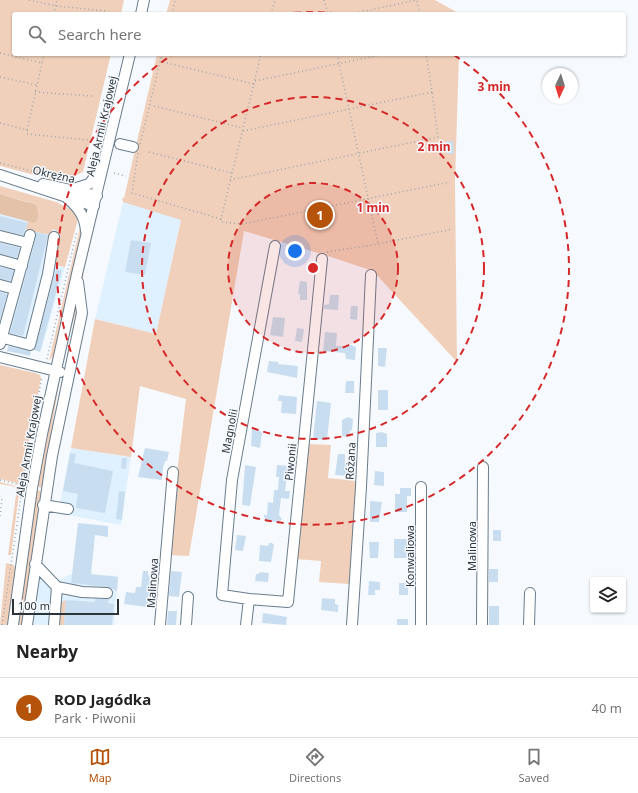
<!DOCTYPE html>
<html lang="en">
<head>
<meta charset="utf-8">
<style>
	:root { --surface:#fff; --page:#f2f2f2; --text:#222; --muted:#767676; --line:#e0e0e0; --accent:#b45309 }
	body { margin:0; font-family:"Noto Sans",sans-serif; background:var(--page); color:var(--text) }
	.controls { position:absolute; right:12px; bottom:12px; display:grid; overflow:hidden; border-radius:4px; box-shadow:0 1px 3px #0004 }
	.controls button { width:36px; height:36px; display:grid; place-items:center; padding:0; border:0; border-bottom:1px solid var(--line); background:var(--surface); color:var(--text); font:20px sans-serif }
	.compass { position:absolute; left:542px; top:68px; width:36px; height:36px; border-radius:50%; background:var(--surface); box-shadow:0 1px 3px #0004; rotate:184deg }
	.scale { position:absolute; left:12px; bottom:10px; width:107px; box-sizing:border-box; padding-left:4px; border:2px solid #2b343b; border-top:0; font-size:11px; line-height:14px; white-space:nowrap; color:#2b343b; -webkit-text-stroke:3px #f6fafe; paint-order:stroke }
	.you { position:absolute; left:295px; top:251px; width:14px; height:14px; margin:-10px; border:3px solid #fff; border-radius:50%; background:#1a73e8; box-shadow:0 0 0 6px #1a73e833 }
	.badge { display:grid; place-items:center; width:26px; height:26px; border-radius:50%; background:var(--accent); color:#fff; font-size:13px; font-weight:700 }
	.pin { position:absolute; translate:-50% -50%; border:2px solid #fff; box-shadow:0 1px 4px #0006 }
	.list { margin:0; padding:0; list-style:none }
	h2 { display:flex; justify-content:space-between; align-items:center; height:52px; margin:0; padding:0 16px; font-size:17px }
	h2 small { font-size:13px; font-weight:400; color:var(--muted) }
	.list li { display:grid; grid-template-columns:26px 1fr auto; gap:12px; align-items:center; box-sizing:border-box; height:60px; padding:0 16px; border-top:1px solid var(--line) }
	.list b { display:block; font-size:15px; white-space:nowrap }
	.list p { margin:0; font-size:13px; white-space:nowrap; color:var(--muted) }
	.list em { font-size:13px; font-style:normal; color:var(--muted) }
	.icon { flex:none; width:22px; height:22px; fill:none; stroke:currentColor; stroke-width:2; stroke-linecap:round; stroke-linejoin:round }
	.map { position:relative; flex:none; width:638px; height:625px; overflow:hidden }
	.search { position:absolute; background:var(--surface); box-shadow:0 1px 3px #0004; left:12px; right:12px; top:12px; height:44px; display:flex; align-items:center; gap:10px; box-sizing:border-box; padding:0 14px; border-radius:4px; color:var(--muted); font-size:15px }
	.sheet { height:112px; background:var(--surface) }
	nav { display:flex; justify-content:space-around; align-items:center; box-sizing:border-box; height:56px; border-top:1px solid var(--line); background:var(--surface); font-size:11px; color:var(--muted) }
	nav a { display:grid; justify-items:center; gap:2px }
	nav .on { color:var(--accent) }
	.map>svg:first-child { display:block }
	.built { fill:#dff0ff }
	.green { fill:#f0d0ba }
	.forest { fill:#e4c2a9 }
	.building { fill:#c8def0 }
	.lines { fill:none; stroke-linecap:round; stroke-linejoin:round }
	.minor-casing { stroke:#697c8c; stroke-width:12 }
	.path { stroke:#a1a7ac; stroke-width:1.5; stroke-dasharray:1 3; stroke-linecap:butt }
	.minor { stroke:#fff; stroke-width:10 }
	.ring { fill:none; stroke:#d62828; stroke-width:2; stroke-dasharray:7 5 }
	.labels { text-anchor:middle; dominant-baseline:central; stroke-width:3; stroke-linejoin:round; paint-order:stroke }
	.street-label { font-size:11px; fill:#2b343b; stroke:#f6fafe }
	.centre { fill:#d62828; stroke:#f6fafe; stroke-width:2 }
	.ring-label { font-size:12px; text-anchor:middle; font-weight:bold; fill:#d62828; stroke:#f6fafe; stroke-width:3; stroke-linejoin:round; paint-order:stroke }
</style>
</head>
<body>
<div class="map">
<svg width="638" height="625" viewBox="0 0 638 625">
	<rect width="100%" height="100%" fill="#f6fafe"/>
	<path class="built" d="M123,202L181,219L156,334L95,319Z
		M0,207L25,216L59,232L51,264L65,267L41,351L0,340Z
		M71,448L131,457L121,525L58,513Z
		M71,574L118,576L114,625H31L38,575L57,581Z"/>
	<path class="green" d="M0,0H124L121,14H14V54H111L83,172L61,182L0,166Z
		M170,0H435L460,14H166Z
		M157,54H459L455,181L457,362L373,271L328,256L244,231L189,556L167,555L186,399L140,386L131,457L71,448L95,319L156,334L181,220L123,202L122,198H124Z
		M0,186L56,202L72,210L78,219L65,267L51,264L59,232L53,229L51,235L26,230L28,221L34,222L27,202L0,194Z
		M97,213L84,271L80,300L70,332L63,365L62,368H60L95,214Z
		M81,223L82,237L55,354L49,361Z
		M0,365L35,373L40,375L41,378L21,484L0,479Z
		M60,377L42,488L37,486L58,378Z
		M308,444L331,445L328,478L358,481L349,584L319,582L321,561L296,559Z
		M0,482L20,487L11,555H8L17,487L0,484Z
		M36,490L41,491L23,625H17Z
		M6,563L14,565L16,572L9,625H0Z
		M66,600L64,625H57L59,603Z"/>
	<path class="forest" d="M0,194L36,205C38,212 40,218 34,223L0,214Z"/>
	<path class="building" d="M446,141H453L454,154H447Z
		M0,216L28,223L23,235L0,230Z
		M36,232L48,235L23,336L10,333L34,245Z
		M131,240L151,243L145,275L125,272Z
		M0,243L20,248L17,258L0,254Z
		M0,267L14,270L11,281L0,279Z
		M56,270H62L40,352L34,350Z
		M300,281L307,282V300H300V294H298Z
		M0,292L7,294L0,320Z
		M330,295H339L338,310L324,309V305L329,304Z
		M351,306H358L357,320L350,319Z
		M273,317L285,318L283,337L270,335Z
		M297,328L304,329L302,342L295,341Z
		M325,332L337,333L336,346H349L351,345L356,347L355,360L346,359L345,353L323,351Z
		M8,346L31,351L30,356L7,351Z
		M378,348H387L385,367L378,366Z
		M269,361L279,362L278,364L298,366L297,378L267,372Z
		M346,381H354V393H345Z
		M378,390H388V410H378Z
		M279,395L297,397L296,414L281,413L282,401H278Z
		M317,401L331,403L327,440L313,439Z
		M348,417L353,419L352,431L350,430V437L342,436V420Z
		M252,429H259V431L262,432L260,448L251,446Z
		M382,432L387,434V447H376V433Z
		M145,448L169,452L167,461H165L163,468L162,480L138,477Z
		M70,453L76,454L74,463L113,471L105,513L76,508L78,494L63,491Z
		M338,454H345V464L351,466V476L335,475Z
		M122,458H127L126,469L121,468Z
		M245,465L256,467L250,506L242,505Z
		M277,465L290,466L289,474H287L285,491H290L289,499L281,498L279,515L282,519L279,522L265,521L264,515H267L268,502L273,503L274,490H278L279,477H276Z
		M375,471L384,472V486L374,485Z
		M400,488H411V496H407V512H395V494H400Z
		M119,491L125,492L122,520L116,519Z
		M370,501L382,502L379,522H370Z
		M78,523L108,526V537L95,535L91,574L118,577L117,591L108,587L71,583Z
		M493,530H501V541H493Z
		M237,535L246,536L243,551L235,550Z
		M394,539H410L412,558H394Z
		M369,542H379L378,558H370Z
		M269,543H272L274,545L271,562L259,561L260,545L268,546Z
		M489,569H498V582H489Z
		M143,571H148V575L150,576L149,590L156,591L155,596H151L147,607L124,604L126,592L135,593L136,587H141Z
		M171,571L182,572L179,597L169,596Z
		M259,572L269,573L268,582L255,581L256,574H259Z
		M369,581L380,582V590H375V595H368Z
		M399,583H408V595H399Z
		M322,598L335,599V604L338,605V612L321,610Z
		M95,599H109L108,603L114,604L112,625H64L66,600L95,602Z
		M489,606H499V625H489Z
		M168,611H177L176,625H167Z
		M263,613L287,617L286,625L262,623Z
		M397,619H408V625H397Z"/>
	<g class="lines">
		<defs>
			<path id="minor" d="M141,14L144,0
				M120,144L133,147
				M0,175L94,206
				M43,184L97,196
				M73,189L89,184L101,169
				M68,199C79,208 85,217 86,231
				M0,236L28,243
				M0,260L22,266
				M0,285L15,289
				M0,337L30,345L48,274L54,237
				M0,344L30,235
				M0,357L60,372
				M43,505L68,509
				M35,564L57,587L54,625
				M57,587L82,592L107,593
				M249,599L222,595L232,480L275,246
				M13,625L32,488L42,434L77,274L130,54
				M27,625L52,456L82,313L78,282
				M160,625L173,472
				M186,625L188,597
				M246,625L249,599L288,602L322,259
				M352,625L361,487L371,275
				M421,625V487
				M482,625L483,467
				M529,625L530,593"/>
		</defs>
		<use href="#minor" class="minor-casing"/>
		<path class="path" d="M29,0L56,6L107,11
			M324,0L328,14
			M417,1L420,14
			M54,14L57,0
			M172,14L175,0
			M271,14L275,0
			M351,14L417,0
			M0,53L42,63L44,54
			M93,54H99
			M337,54L378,244
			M163,62L254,84
			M0,77L37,85
			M255,81L385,54
			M35,92L92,96
			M154,106L243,128
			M0,123L27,130L42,63
			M27,130V134L88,140
			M243,131L432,92L426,54
			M140,144L162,54
			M149,152L232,173
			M138,153L132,193L221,219L261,54
			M0,163L46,175
			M114,173L126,176
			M230,180L438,137L432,92
			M221,219V222L242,224L450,182
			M327,252L378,244L453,229
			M47,359L77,231
			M0,480L21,485
			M0,516L2,499L1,496
			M2,625L25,470L42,376"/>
		<use href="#minor" class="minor"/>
	</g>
	<circle cx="313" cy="268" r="85" fill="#d62828" fill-opacity=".12"/>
	<g class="ring">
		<circle cx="313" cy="268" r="85"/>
		<circle cx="313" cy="268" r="171"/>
		<path d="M282 14A256 256 0 0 1 344 14M454 55A256 256 0 1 1 172 55"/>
	</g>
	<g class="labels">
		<g class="street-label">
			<text transform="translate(101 126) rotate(-77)">Aleja Armii Krajowej</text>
			<text transform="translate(54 174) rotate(13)">Okrężna</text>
			<text transform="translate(229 431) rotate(-79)">Magnolii</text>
			<text transform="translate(28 446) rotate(-80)">Aleja Armii Krajowej</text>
			<text transform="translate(350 461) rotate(-87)">Różana</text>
			<text transform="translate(290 462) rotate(-84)">Piwonii</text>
			<text transform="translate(471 546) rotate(-90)">Malinowa</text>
			<text transform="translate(409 556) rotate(-90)">Konwaliowa</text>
			<text transform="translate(152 583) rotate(-86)">Malinowa</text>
		</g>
	</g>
	<circle cx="313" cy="268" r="6" class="centre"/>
	<g class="ring-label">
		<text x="494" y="91">3 min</text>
		<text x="434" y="151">2 min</text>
		<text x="373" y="212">1 min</text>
	</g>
</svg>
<div class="controls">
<button><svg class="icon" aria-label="layers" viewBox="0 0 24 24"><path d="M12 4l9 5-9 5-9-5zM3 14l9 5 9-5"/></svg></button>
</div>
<svg class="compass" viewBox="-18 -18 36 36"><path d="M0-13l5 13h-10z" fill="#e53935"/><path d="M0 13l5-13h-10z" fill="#767676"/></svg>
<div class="scale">100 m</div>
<div class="you"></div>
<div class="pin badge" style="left:320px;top:215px">1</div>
<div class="search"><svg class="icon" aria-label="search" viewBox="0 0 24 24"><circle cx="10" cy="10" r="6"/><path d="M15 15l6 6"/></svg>Search here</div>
</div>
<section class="sheet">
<h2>Nearby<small></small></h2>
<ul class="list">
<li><span class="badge">1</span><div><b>ROD Jagódka</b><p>Park · Piwonii</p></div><em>40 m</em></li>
</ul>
</section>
<nav>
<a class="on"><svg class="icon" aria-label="map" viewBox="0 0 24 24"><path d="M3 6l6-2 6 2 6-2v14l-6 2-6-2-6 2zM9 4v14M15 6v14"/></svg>Map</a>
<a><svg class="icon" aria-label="directions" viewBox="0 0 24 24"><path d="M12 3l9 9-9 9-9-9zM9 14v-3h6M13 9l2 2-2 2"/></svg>Directions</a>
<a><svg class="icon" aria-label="saved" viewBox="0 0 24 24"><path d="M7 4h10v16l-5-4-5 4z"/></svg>Saved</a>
</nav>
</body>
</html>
